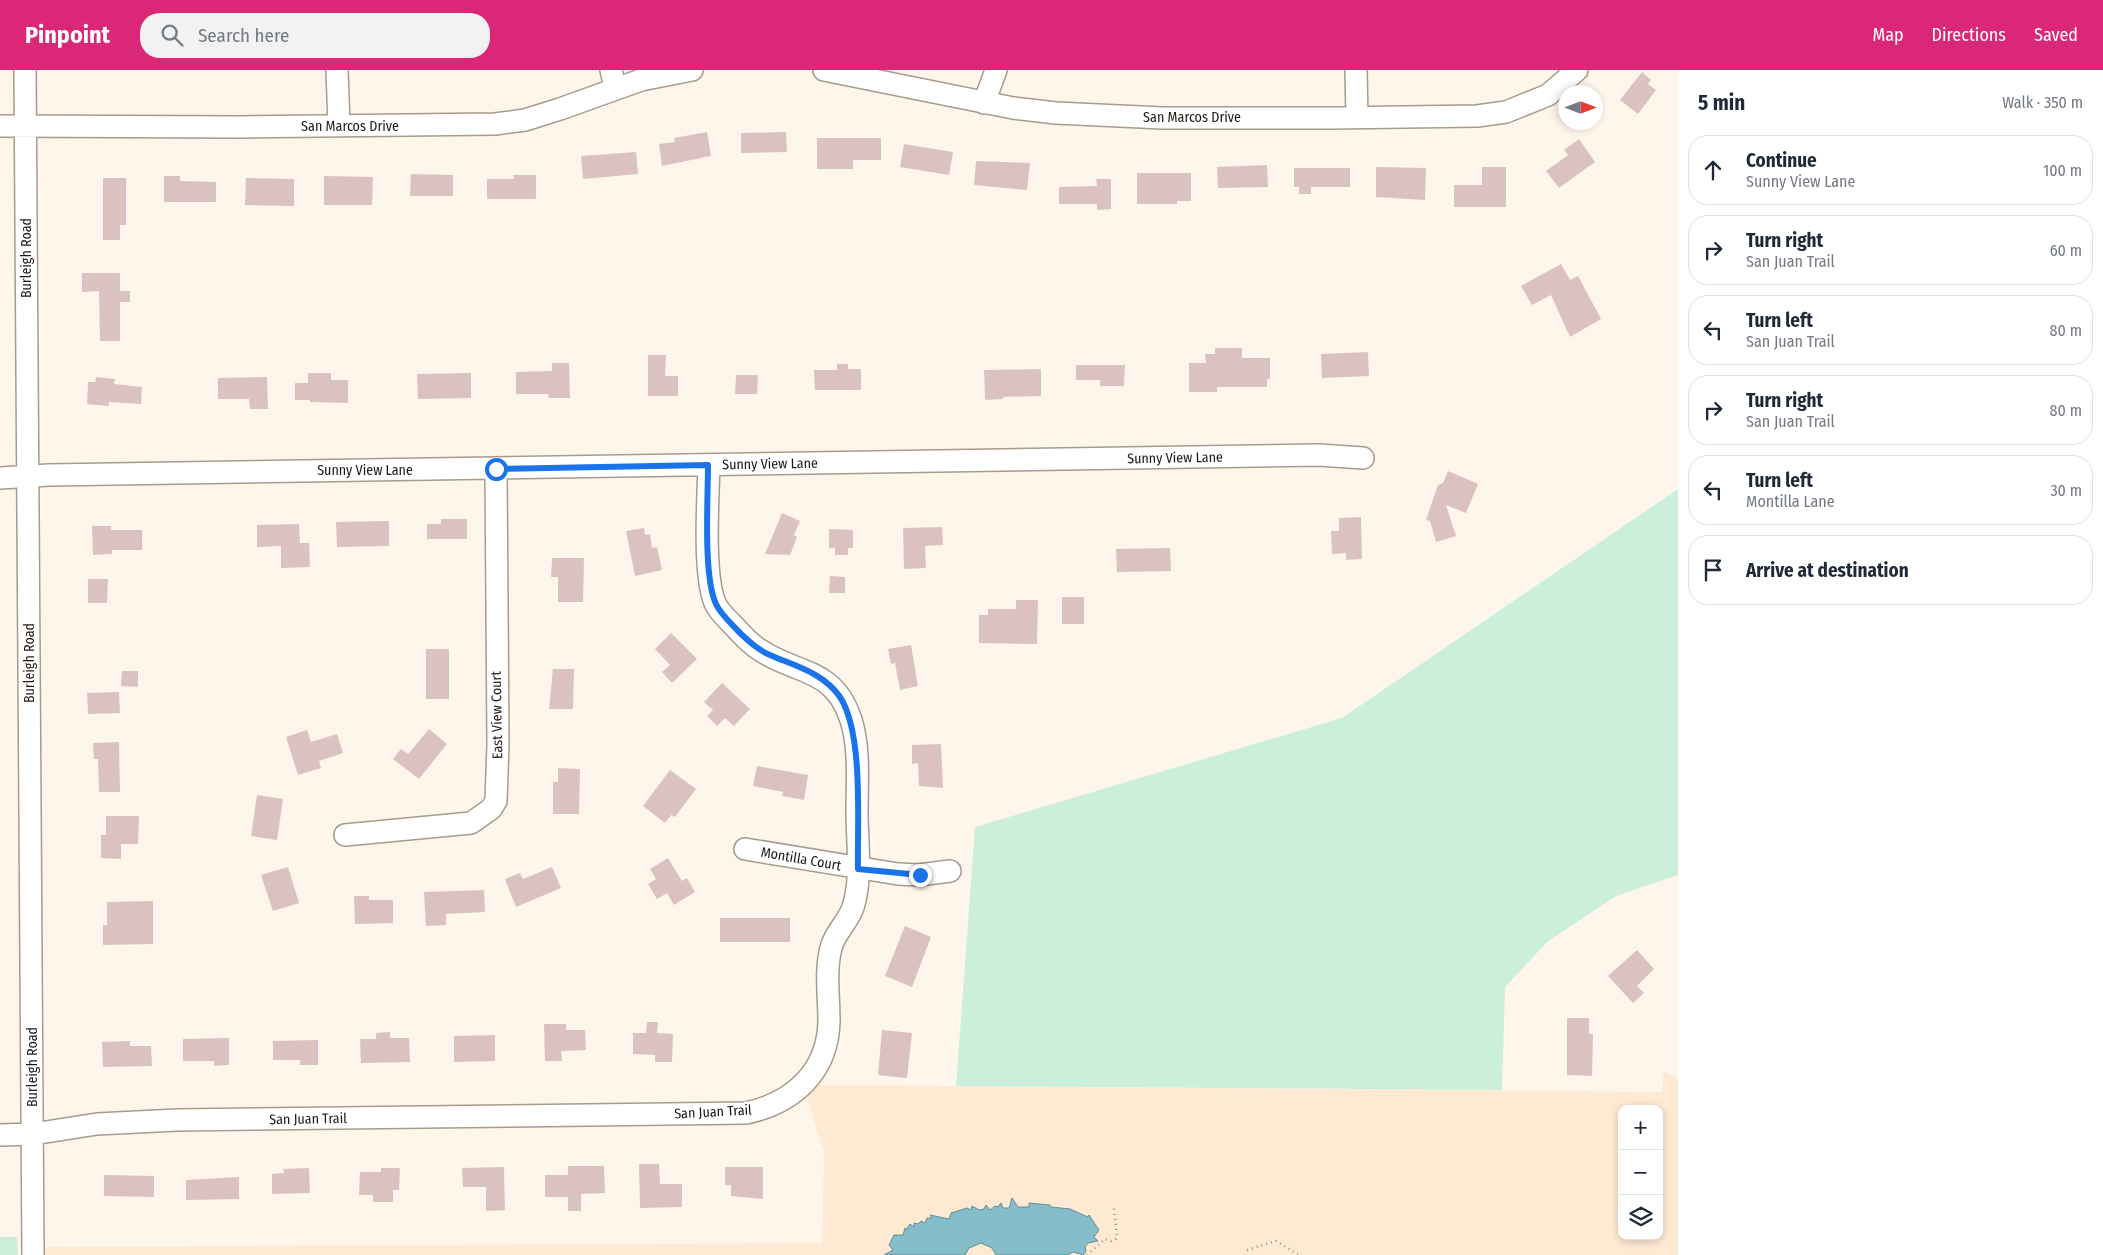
<!DOCTYPE html>
<html lang="en">
<head>
<meta charset="utf-8">
<style>
	:root { --surface:#fff; --page:#f2f2f3; --text:#1f2937; --muted:#747a83; --line:#e0e1e3; --accent:#db2777 }
	body { margin:0; font-family:"Fira Sans Condensed",sans-serif; background:var(--page); color:var(--text) }
	.controls { position:absolute; right:15px; bottom:15px; display:grid; overflow:hidden; border-radius:10px; box-shadow:0 2px 8px #0003 }
	.controls button { width:45px; height:45px; display:grid; place-items:center; padding:0; border:0; border-bottom:1px solid var(--line); background:var(--surface); color:var(--text); font:25px sans-serif }
	.compass { position:absolute; left:1558px; top:15px; width:45px; height:45px; border-radius:50%; background:var(--surface); box-shadow:0 2px 8px #0003; rotate:90deg }
	.stop { position:absolute; width:15px; height:15px; margin:-11px; border:4px solid #1a73e8; border-radius:50%; background:#fff }
	.stop.end { background:#1a73e8; border-color:#fff; box-shadow:0 1px 5px #0008 }
	.list { margin:0; padding:0; list-style:none }
	h2 { display:flex; justify-content:space-between; align-items:center; height:65px; margin:0; padding:0 20px; font-size:21px }
	h2 small { font-size:16px; font-weight:400; color:var(--muted) }
	.list li { display:grid; grid-template-columns:32px 1fr auto; gap:15px; align-items:center; box-sizing:border-box; height:70px; margin:0 10px 10px; padding:0 10px; border:1px solid var(--line); border-radius:20px }
	.list b { display:block; font-size:19px; white-space:nowrap }
	.list p { margin:0; font-size:16px; white-space:nowrap; color:var(--muted) }
	.list em { font-size:16px; font-style:normal; color:var(--muted) }
	.icon { flex:none; width:28px; height:28px; fill:none; stroke:currentColor; stroke-width:2; stroke-linecap:round; stroke-linejoin:round }
	.map { position:relative; flex:none; width:1678px; height:1185px; overflow:hidden }
	header { display:flex; align-items:center; gap:30px; box-sizing:border-box; height:70px; padding:0 25px; background:var(--accent); color:#fff }
	header strong { font-size:24px }
	nav { display:flex; gap:28px; margin-inline-start:auto; font-size:18px }
	.search { width:350px; height:45px; background:var(--page); display:flex; align-items:center; gap:12px; box-sizing:border-box; padding:0 18px; border-radius:20px; color:var(--muted); font-size:19px }
	main { display:flex }
	aside { flex:1; background:var(--surface) }
	.map>svg:first-child { display:block }
	.built { fill:#fee9d3; fill-rule:evenodd }
	.green { fill:#ccefdc }
	.water { fill:#85beca; stroke:#668c93 }
	.building { fill:#dbc2c1 }
	.lines { fill:none; stroke-linecap:round; stroke-linejoin:round }
	.minor-casing { stroke:#a99b8b; stroke-width:24 }
	.path { stroke:#9b938b; stroke-width:2.5; stroke-dasharray:1 4; stroke-linecap:butt }
	.minor { stroke:#fff; stroke-width:21 }
	.route { stroke:#1a73e8; stroke-width:6 }
	.labels { text-anchor:middle; dominant-baseline:central; stroke-width:4.5; stroke-linejoin:round; paint-order:stroke }
	.street-label { font-size:14px; fill:#1d1812; stroke:#fff }
</style>
</head>
<body>
<header>
<strong>Pinpoint</strong>
<div class="search"><svg class="icon" aria-label="search" viewBox="0 0 24 24"><circle cx="10" cy="10" r="6"/><path d="M15 15l6 6"/></svg>Search here</div>
<nav><a>Map</a><a>Directions</a><a>Saved</a></nav>
</header>
<main>
<div class="map">
<svg width="1678" height="1185" viewBox="0 0 1678 1185">
	<rect width="100%" height="100%" fill="#fef5eb"/>
	<path class="built" d="M1664,1001L1678,1009V1185H41V1177L822,1173L824,1082L806,1025L819,1015L1662,1022ZM1622,1039H1659V1166H1622Z"/>
	<path class="green" d="M1678,419V805L1616,826L1547,872L1505,917L1502,1020L956,1016L975,757L1342,648Z
		M0,1167H17L18,1185H0Z"/>
	<path class="water" d="M1012,1128L1018,1137H1029V1133L1050,1135L1051,1137L1070,1139L1088,1147L1089,1145L1099,1160L1094,1167L1098,1171L1088,1173L1085,1177L1086,1182L1083,1185L1074,1182L1067,1185H996L992,1178L981,1173L969,1178L965,1185H884L893,1180L889,1175L894,1165H903L905,1158L907,1159L910,1154L914,1157V1153L918,1154L921,1151L925,1153L927,1148H932L930,1145L949,1149L951,1143L967,1138L971,1140L972,1136L979,1140L984,1139L986,1135L990,1140L995,1136L998,1137L1001,1133L1003,1138H1009Z"/>
	<path class="building" d="M1642,2L1651,10L1648,14L1656,20L1638,44L1620,30Z
		M707,62L711,86L662,96L659,74L675,72L674,68Z
		M786,62L787,82L741,83V63Z
		M817,68H881V90H853V99H817Z
		M1579,69L1595,92L1559,118L1546,101L1568,85L1564,80Z
		M904,74L953,82L949,105L900,97Z
		M636,82L638,104L583,109L581,86Z
		M976,91L1030,93L1027,120L974,115Z
		M1267,95L1268,117L1218,118L1217,97Z
		M1376,97L1426,98L1425,130L1376,127Z
		M1482,97H1506V137H1454V115H1482Z
		M1294,98H1350V117H1311V124H1299V117H1294Z
		M1137,103H1191V131H1177V134H1137Z
		M411,104L453,105V126H410Z
		M513,105H536V129H487V109H514Z
		M164,106H180V111L216,112V132H164Z
		M324,106L373,107L372,135H324Z
		M103,108H126V155H120V170H103Z
		M246,108L294,109V136L245,135Z
		M1096,109H1111V139L1097,140V134H1059V117L1097,116Z
		M1561,194L1570,210L1578,206L1601,249L1570,267L1551,225L1532,235L1521,216Z
		M82,203H120V221H130V232H120V271H100L99,221L82,222Z
		M1215,278H1242V288H1270V309H1267V317H1217V322H1189V293H1206L1205,284H1215Z
		M1368,282L1369,306L1322,308L1321,284Z
		M648,285H666L665,306H678V326H648Z
		M552,293H569L570,328H549L548,324H516V302L552,301Z
		M837,294H848V299H861V320H815L814,300H837Z
		M1076,295H1125L1124,316H1100V310H1076Z
		M1041,299V326L1003,327V329L985,330L984,300Z
		M308,303H331V310H348V333L310,332V330H295V313H308Z
		M471,303V328L418,329L417,304Z
		M736,305H758L757,324H735Z
		M96,307L115,309L114,314L142,317L141,334L109,332V336L87,334L88,312H95Z
		M267,307L268,339H250L249,329H218V308Z
		M1448,401L1478,414L1466,443L1446,435L1456,466L1436,472L1430,451L1426,450L1438,415L1443,413Z
		M782,443L800,451L794,465L797,467L790,485L765,484Z
		M1361,447L1362,489L1346,490V483L1332,484L1331,461H1339V448Z
		M441,449H467V469H427V454H441Z
		M389,451V476L337,477L336,452Z
		M299,454L300,473H309L310,497L281,498V476L257,477V455Z
		M92,456H111V460H142V480H112V484L93,485Z
		M942,457L943,475L925,476L926,498L904,499L903,458Z
		M644,458L645,465L650,464L652,478L657,477L662,500L635,506L626,461Z
		M829,459L853,460V478H848V485H835V478H829Z
		M1170,478L1171,501L1117,502L1116,479Z
		M552,488H584L583,532H558V507H551Z
		M830,506L845,507V523H829Z
		M88,509H108L107,533H88Z
		M1062,527H1084V554H1062Z
		M1016,530H1038L1037,574L979,573V545H988V539H1016Z
		M671,563L697,589L672,613L662,602L670,595L655,579Z
		M911,575L918,616L900,620L895,593L891,594L888,579Z
		M426,579H449V629H426Z
		M553,599H574L573,639H549Z
		M122,601H138V617L121,616Z
		M722,613L750,639L734,656L725,648L717,656L707,646L713,640L704,632Z
		M119,622L120,643L88,644L87,623Z
		M429,659L447,674L419,709L393,689L401,679L408,684Z
		M307,660L311,672L337,664L343,683L319,691L321,698L298,705L286,667Z
		M119,672L120,722H99L98,689H94L93,673Z
		M941,674L943,718L919,716L918,693L912,694V675Z
		M757,696L808,705L804,730L782,726L783,722L753,716Z
		M558,698L580,699L579,744H553V712H558Z
		M670,700L696,719L675,747L671,745L665,753L643,736Z
		M257,725L283,729L277,770L251,766Z
		M106,746H139L138,774H121V789L101,788V765H106Z
		M668,788L682,811L687,808L695,822L674,835L667,823L657,829L648,814L656,809L650,799Z
		M288,797L299,833L273,841L261,805Z
		M552,797L561,818L516,837L505,809L520,803L523,809Z
		M484,820L485,842L446,844V855L426,856L424,822Z
		M354,826H369V830H393V853L355,854Z
		M153,831V874L103,875V855H107V832Z
		M720,848H790V872H720Z
		M905,856L931,867L912,917L885,906Z
		M1637,880L1654,899L1637,916L1644,923L1633,933L1608,906Z
		M1567,948H1589V964H1593L1592,1006L1567,1005Z
		M647,952H658L657,963L673,964L672,992H655V985L633,984V963H646Z
		M544,954H566V960H585L586,980L561,981L562,991H545Z
		M882,960L912,963L907,1008L878,1005Z
		M390,962V968H409L410,992L361,993L360,969H376V963Z
		M495,965V991L454,992V966Z
		M229,968V995L214,996V991H183V969Z
		M318,970V995H300V990H273V971Z
		M130,971V976H151L152,996L103,997L102,972Z
		M639,1094H659L660,1114H682V1137L640,1138Z
		M568,1096H604L605,1123L581,1124V1141H568V1127H545V1105H568Z
		M504,1097L505,1140L486,1141V1117H463L462,1098Z
		M725,1097H763V1129L731,1126V1115H725Z
		M309,1098L310,1123L272,1124V1104L284,1103L283,1099Z
		M381,1098H400L399,1120H393V1132H373V1125H359L360,1102H381Z
		M104,1105L154,1106V1127L104,1126Z
		M239,1107V1129L186,1130V1110Z"/>
	<g class="lines">
		<defs>
			<path id="minor" d="M25,0L33,1185
				M337,0L339,55
				M611,0L615,18
				M824,0L1013,38L1056,43L1162,48H1332L1477,46L1506,42L1548,25L1577,0
				M1356,0L1357,47
				M984,33L996,0
				M0,56L240,57L495,54L525,50L560,39L641,10L692,0
				M0,408L49,405L1319,385L1363,388
				M345,765L471,753L491,739L496,731L498,675L496,399
				M745,779L898,804L919,805L950,801
				M0,1065L33,1064L97,1054L177,1050L746,1043C793,1033 828,1002 829,951C829,927 825,901 831,878C835,861 850,851 854,834C862,805 857,771 857,742C857,712 860,678 851,650C834,597 797,605 760,580C750,574 742,565 734,556C727,549 719,542 715,533C703,504 708,429 709,395"/>
		</defs>
		<use href="#minor" class="minor-casing"/>
		<path class="path" d="M1247,1180L1276,1171L1299,1185
			M1087,1185L1105,1169L1111,1171L1116,1169C1118,1162 1114,1145 1114,1136"/>
		<use href="#minor" class="minor"/>
	</g>
	<g class="lines">
		<path class="route" d="M496,399L708,395C708,427 703,507 716,534C721,545 732,554 740,563C750,572 758,580 770,585C795,596 824,603 840,627C864,664 857,754 858,799L920,805"/>
	</g>
	<g class="labels">
		<g class="street-label">
			<text x="1192" y="47">San Marcos Drive</text>
			<text x="350" y="56">San Marcos Drive</text>
			<text transform="translate(26 188) rotate(-90)">Burleigh Road</text>
			<text transform="translate(1175 388) rotate(-1)">Sunny View Lane</text>
			<text transform="translate(770 394) rotate(-1)">Sunny View Lane</text>
			<text x="365" y="400">Sunny View Lane</text>
			<text transform="translate(29 593) rotate(-90)">Burleigh Road</text>
			<text transform="translate(497 645) rotate(-91)">East View Court</text>
			<text transform="translate(801 789) rotate(10)">Montilla Court</text>
			<text transform="translate(32 997) rotate(-90)">Burleigh Road</text>
			<text transform="translate(713 1042) rotate(-3)">San Juan Trail</text>
			<text transform="translate(308 1049) rotate(-1)">San Juan Trail</text>
		</g>
	</g>
</svg>
<div class="controls">
<button>+</button>
<button>−</button>
<button><svg class="icon" aria-label="layers" viewBox="0 0 24 24"><path d="M12 4l9 5-9 5-9-5zM3 14l9 5 9-5"/></svg></button>
</div>
<svg class="compass" viewBox="-18 -18 36 36"><path d="M0-13l5 13h-10z" fill="#e53935"/><path d="M0 13l5-13h-10z" fill="#747a83"/></svg>
<div class="stop" style="left:496px;top:399px"></div>
<div class="stop end" style="left:920px;top:805px"></div>
</div>
<aside>
<h2>5 min<small>Walk · 350 m</small></h2>
<ul class="list">
<li><svg class="icon" aria-label="ahead" viewBox="0 0 24 24"><path d="M12 20V5M6 11l6-6 6 6"/></svg><div><b>Continue</b><p>Sunny View Lane</p></div><em>100 m</em></li>
<li><svg class="icon" aria-label="right" viewBox="0 0 24 24"><path d="M7 20v-9h11M14 6l5 5-5 5"/></svg><div><b>Turn right</b><p>San Juan Trail</p></div><em>60 m</em></li>
<li><svg class="icon" aria-label="left" viewBox="0 0 24 24"><path d="M17 20v-9H6M10 6l-5 5 5 5"/></svg><div><b>Turn left</b><p>San Juan Trail</p></div><em>80 m</em></li>
<li><svg class="icon" aria-label="right" viewBox="0 0 24 24"><path d="M7 20v-9h11M14 6l5 5-5 5"/></svg><div><b>Turn right</b><p>San Juan Trail</p></div><em>80 m</em></li>
<li><svg class="icon" aria-label="left" viewBox="0 0 24 24"><path d="M17 20v-9H6M10 6l-5 5 5 5"/></svg><div><b>Turn left</b><p>Montilla Lane</p></div><em>30 m</em></li>
<li><svg class="icon" aria-label="arrive" viewBox="0 0 24 24"><path d="M6 21V4h12l-3 4 3 4H6"/></svg><div><b>Arrive at destination</b></div></li>
</ul>
</aside>
</main>
</body>
</html>
